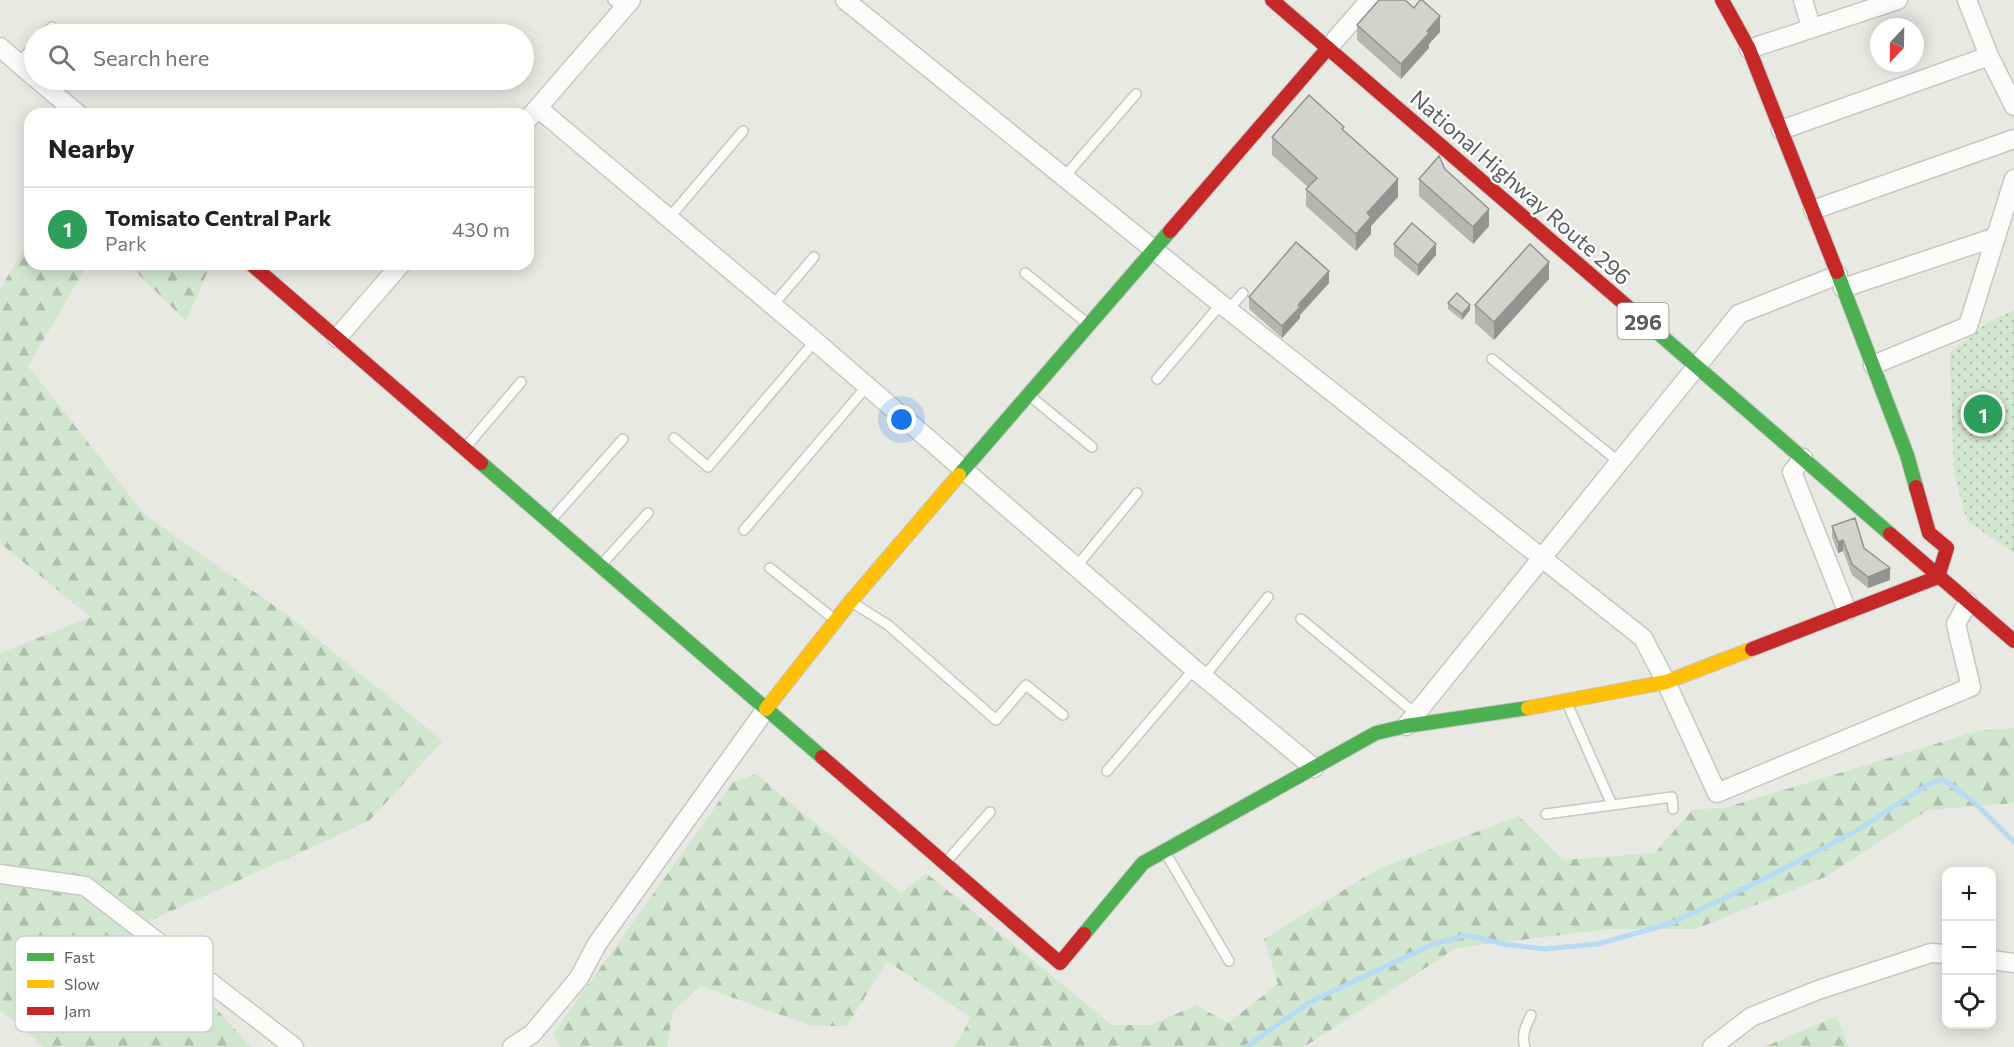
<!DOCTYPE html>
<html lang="en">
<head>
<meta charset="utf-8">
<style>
	:root { --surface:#fff; --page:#f2f2f2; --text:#202124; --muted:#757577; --line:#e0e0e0; --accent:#7c3aed }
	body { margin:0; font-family:Commissioner,sans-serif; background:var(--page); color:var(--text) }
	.controls { position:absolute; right:18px; bottom:18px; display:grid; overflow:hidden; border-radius:12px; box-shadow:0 3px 15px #0003 }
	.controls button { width:54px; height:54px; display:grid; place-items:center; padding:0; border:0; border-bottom:2px solid var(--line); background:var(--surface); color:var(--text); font:30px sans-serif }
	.compass { position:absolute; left:1870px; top:18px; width:54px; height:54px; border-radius:50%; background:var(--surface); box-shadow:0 3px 15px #0003; rotate:202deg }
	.you { position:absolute; left:902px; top:420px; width:21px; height:21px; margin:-15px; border:4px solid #fff; border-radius:50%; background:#1a73e8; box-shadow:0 0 0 9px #1a73e833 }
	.badge { display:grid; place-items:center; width:39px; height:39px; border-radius:50%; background:var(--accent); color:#fff; font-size:20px; font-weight:700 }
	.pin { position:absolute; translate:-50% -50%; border:3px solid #fff; box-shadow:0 2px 6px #0006 }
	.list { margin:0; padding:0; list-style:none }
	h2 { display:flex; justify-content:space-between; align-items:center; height:78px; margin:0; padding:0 24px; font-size:26px }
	h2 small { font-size:20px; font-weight:400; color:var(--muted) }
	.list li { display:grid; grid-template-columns:39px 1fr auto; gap:18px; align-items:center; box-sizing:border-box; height:84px; padding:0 24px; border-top:2px solid var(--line) }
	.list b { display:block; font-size:22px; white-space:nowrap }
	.list p { margin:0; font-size:20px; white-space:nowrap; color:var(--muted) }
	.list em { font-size:20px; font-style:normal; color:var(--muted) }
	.icon { flex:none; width:33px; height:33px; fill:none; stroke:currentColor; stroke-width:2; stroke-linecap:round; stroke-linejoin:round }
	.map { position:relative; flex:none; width:2014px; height:1047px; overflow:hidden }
	.search { position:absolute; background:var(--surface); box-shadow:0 3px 15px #0003; left:24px; top:24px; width:510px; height:66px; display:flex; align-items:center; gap:15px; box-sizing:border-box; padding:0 21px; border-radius:33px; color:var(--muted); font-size:22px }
	.panel { position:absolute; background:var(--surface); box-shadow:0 3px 15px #0003; left:24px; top:108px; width:510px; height:162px; border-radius:18px }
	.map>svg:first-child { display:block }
	.forest { fill:url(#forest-firs) }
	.park { fill:url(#park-dots) }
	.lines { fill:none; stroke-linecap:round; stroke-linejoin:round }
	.stream { stroke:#b7daf5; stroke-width:5 }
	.lane-casing { stroke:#c6c7c6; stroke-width:12 }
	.street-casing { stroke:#c6c7c6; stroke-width:21 }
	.fast-casing { stroke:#c5c6c4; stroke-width:16 }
	.slow-casing { stroke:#c5c6c4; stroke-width:16 }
	.jam-casing { stroke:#c5c6c4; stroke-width:16 }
	.lane { stroke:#fcfcfb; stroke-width:9 }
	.street { stroke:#fcfcfb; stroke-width:18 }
	.fast { stroke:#4caf50; stroke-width:14 }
	.slow { stroke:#ffc107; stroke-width:14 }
	.jam { stroke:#c62828; stroke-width:14 }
	.wall { fill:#b5b5b2 }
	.shaded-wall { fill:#949391 }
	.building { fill:#d3d2cf; stroke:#949391; stroke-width:1.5 }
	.labels { text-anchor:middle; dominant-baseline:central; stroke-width:4.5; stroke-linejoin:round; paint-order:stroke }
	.shield { fill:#fff; stroke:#8c8e91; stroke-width:1.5 }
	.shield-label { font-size:21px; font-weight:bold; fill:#5a5d62 }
	.street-label { font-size:22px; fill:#5a5d62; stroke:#fff }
	.key { fill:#fff; stroke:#ceced0; stroke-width:1.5 }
	.key-label { font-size:16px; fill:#5a5d62 }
</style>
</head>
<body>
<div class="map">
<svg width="2014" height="1047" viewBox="0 0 2014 1047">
	<defs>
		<pattern id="forest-firs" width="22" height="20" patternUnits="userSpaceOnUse" patternTransform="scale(1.5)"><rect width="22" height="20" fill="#d1e6cf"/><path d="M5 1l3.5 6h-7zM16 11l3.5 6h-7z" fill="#adbeab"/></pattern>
		<pattern id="park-dots" width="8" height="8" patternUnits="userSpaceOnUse" patternTransform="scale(1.5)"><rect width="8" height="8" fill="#d1e6cf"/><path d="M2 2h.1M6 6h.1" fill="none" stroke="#adbeab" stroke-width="1.8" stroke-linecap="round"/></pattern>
	</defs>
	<rect width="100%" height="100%" fill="#e9e9e4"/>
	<path class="forest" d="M30,239V264H88L28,366L145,515L293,619L443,741L369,821L141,925L251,1047H44L0,1010V653L91,617L0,543V289Z
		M128,264H211L186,321Z
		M2014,728V803L1928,810L1825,877L1696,929H1609L1456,948L1304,1047H954L971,1018L887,961L847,1026H811L701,986L673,1011L667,1047H561L553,1034L733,782L756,774L901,893L926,873L1112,1025H1152L1196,1005L1228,1023L1278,984L1264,939L1378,869L1519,816L1563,860L1655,853L1693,809L1724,808L1978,731Z
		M1837,1016L1848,1047H1764Z"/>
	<path class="park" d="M2014,310V553L1967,521L1954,474L1950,353L1987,323Z"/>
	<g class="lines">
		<path class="stream" d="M1246,1047L1310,1002L1433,944L1467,935L1503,944L1545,949L1598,944L1672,923L1760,881L1858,830L1927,785L1943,779L1975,803L2014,842"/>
		<defs>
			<path id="lane" d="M613,0L623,8
				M45,34L52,27
				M18,63L34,46
				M1065,176L1136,94
				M669,218L743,131
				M1025,273L1088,324
				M773,305L814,257
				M1228,310L1243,293
				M1492,359L1619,462
				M1157,379L1221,304
				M1030,396L1092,447
				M674,438L708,467L815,341
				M466,447L521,382
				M551,520L623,439
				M744,530L867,386
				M602,564L648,513
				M1076,567L1137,493
				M770,568L834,619
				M853,603L888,625L996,720L1026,685L1063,715
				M1301,619L1416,714
				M1204,677L1268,597
				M1567,703L1612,805
				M1107,771L1194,669
				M1546,814L1672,797L1673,809
				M1165,852L1229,961
				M946,862L990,812
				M1525,1047C1521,1035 1526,1026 1531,1015"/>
			<path id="street" d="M845,0L1221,304L1643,638L1666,682L1717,793L1971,687L1956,624L1968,602
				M1803,0L1811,27
				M1967,0L1989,56L2014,106
				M0,47L34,77
				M1328,48L1370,0
				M1749,49L1898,0
				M38,80L78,114
				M538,108L815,341L1194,669L1314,768
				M528,119L631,0
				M1781,130L1989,56
				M1813,210L2014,139
				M1843,288L1996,237
				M337,338L401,264
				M1873,365L1968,326L2014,179
				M1803,458L1792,472L1847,611
				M1406,726L1739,314L1838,275
				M0,874L85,886L294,1047
				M1992,960L2014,963
				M512,1047L532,1034L579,978L597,944L766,709
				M1712,1047L1751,1017L1818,990L1931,953L1946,954"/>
			<path id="fast" d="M1837,272L1907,455L1916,487
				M1650,326L1890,534
				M481,463L822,757
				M959,475L1170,231
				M1084,934L1143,863L1376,733L1406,726L1528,708"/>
			<path id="slow" d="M1528,708L1666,682L1752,649
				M766,709L851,601L959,475"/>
			<path id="jam" d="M1272,0L1650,326
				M1722,0L1749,49L1837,272
				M1170,231L1328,48
				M251,264L481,463
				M1890,534L2014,641
				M1752,649L1938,577L1947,548L1929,533L1916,487
				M822,757L1060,963L1084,934"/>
		</defs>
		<use href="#lane" class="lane-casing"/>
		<use href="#street" class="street-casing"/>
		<use href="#fast" class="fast-casing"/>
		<use href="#slow" class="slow-casing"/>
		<use href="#jam" class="jam-casing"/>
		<use href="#lane" class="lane"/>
		<use href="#street" class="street"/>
		<use href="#fast" class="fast"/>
		<use href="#slow" class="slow"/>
		<use href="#jam" class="jam"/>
	</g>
	<path class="wall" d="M1357,25L1440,32L1429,44V48L1401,79L1357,40Z
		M1344,131L1398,197L1371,226V234L1356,251L1306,206V189L1308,187L1272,155V137Z
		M1445,169L1489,226L1473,244L1419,196V179Z
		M1394,244L1436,255L1418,276L1394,256Z
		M1549,279L1494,340L1475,323V305Z
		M1329,283L1300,315V318L1282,338L1249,309V297Z
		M1448,303L1470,310L1462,320L1448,309Z
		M1832,526L1864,548L1890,580L1868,588L1852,575L1843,551L1838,553L1832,537Z"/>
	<path class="shaded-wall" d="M1440,16V32L1429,44V48L1401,79V64L1427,31Z
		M1398,179V197L1371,226V234L1356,251V234L1367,213Z
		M1489,209V226L1473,244V227Z
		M1436,244V255L1418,276V265Z
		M1549,262V279L1494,340V322Z
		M1329,271V283L1300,315V318L1282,338V326L1298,305Z
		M1470,305V310L1462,320V314Z
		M1843,540V551L1838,553V542Z
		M1890,568V580L1868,588V577Z"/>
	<path class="building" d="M1379,0H1405L1414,8L1420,0H1422L1440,16L1427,31L1429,33L1401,64L1357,25Z
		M1309,95L1344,127L1342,129L1398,179L1367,213L1371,217L1356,234L1306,189L1317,178L1272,137Z
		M1439,156L1445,169L1489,209L1473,227L1419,179Z
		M1412,223L1436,244L1418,265L1394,244Z
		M1296,242L1329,271L1298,305L1300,307L1282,326L1249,297Z
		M1530,244L1549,262L1494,322L1475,305Z
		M1457,293L1470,305L1462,314L1448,303Z
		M1855,518L1864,548L1890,568L1868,577L1852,564L1843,540L1838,542L1832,526Z"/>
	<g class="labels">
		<rect class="shield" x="1617.5" y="303" width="51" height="36" rx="4.5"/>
		<g class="shield-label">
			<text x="1643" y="321">296</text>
		</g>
		<g class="street-label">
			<text transform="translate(1521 187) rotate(41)">National Highway Route 296</text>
		</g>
	</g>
	<rect x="15" y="936" width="198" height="96" rx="9" class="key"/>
	<rect x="27" y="953" width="27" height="8" fill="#4caf50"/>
	<rect x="27" y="980" width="27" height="8" fill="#ffc107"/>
	<rect x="27" y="1007" width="27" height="8" fill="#c62828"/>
	<g class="key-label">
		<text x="64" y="963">Fast</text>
		<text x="64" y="990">Slow</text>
		<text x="64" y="1017">Jam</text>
	</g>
</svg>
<div class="controls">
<button>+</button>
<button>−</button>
<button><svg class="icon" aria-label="locate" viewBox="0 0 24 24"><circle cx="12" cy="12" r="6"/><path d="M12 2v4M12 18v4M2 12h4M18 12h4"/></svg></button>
</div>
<svg class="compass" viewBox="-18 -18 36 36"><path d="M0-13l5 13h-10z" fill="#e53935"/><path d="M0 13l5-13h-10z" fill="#757577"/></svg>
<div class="you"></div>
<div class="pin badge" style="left:1983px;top:414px;background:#2e9e5b">1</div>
<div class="search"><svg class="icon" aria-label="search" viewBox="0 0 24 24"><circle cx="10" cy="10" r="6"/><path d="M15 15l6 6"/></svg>Search here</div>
<section class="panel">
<h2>Nearby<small></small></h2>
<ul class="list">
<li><span class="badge" style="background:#2e9e5b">1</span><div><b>Tomisato Central Park</b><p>Park</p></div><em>430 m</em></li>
</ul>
</section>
</div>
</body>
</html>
